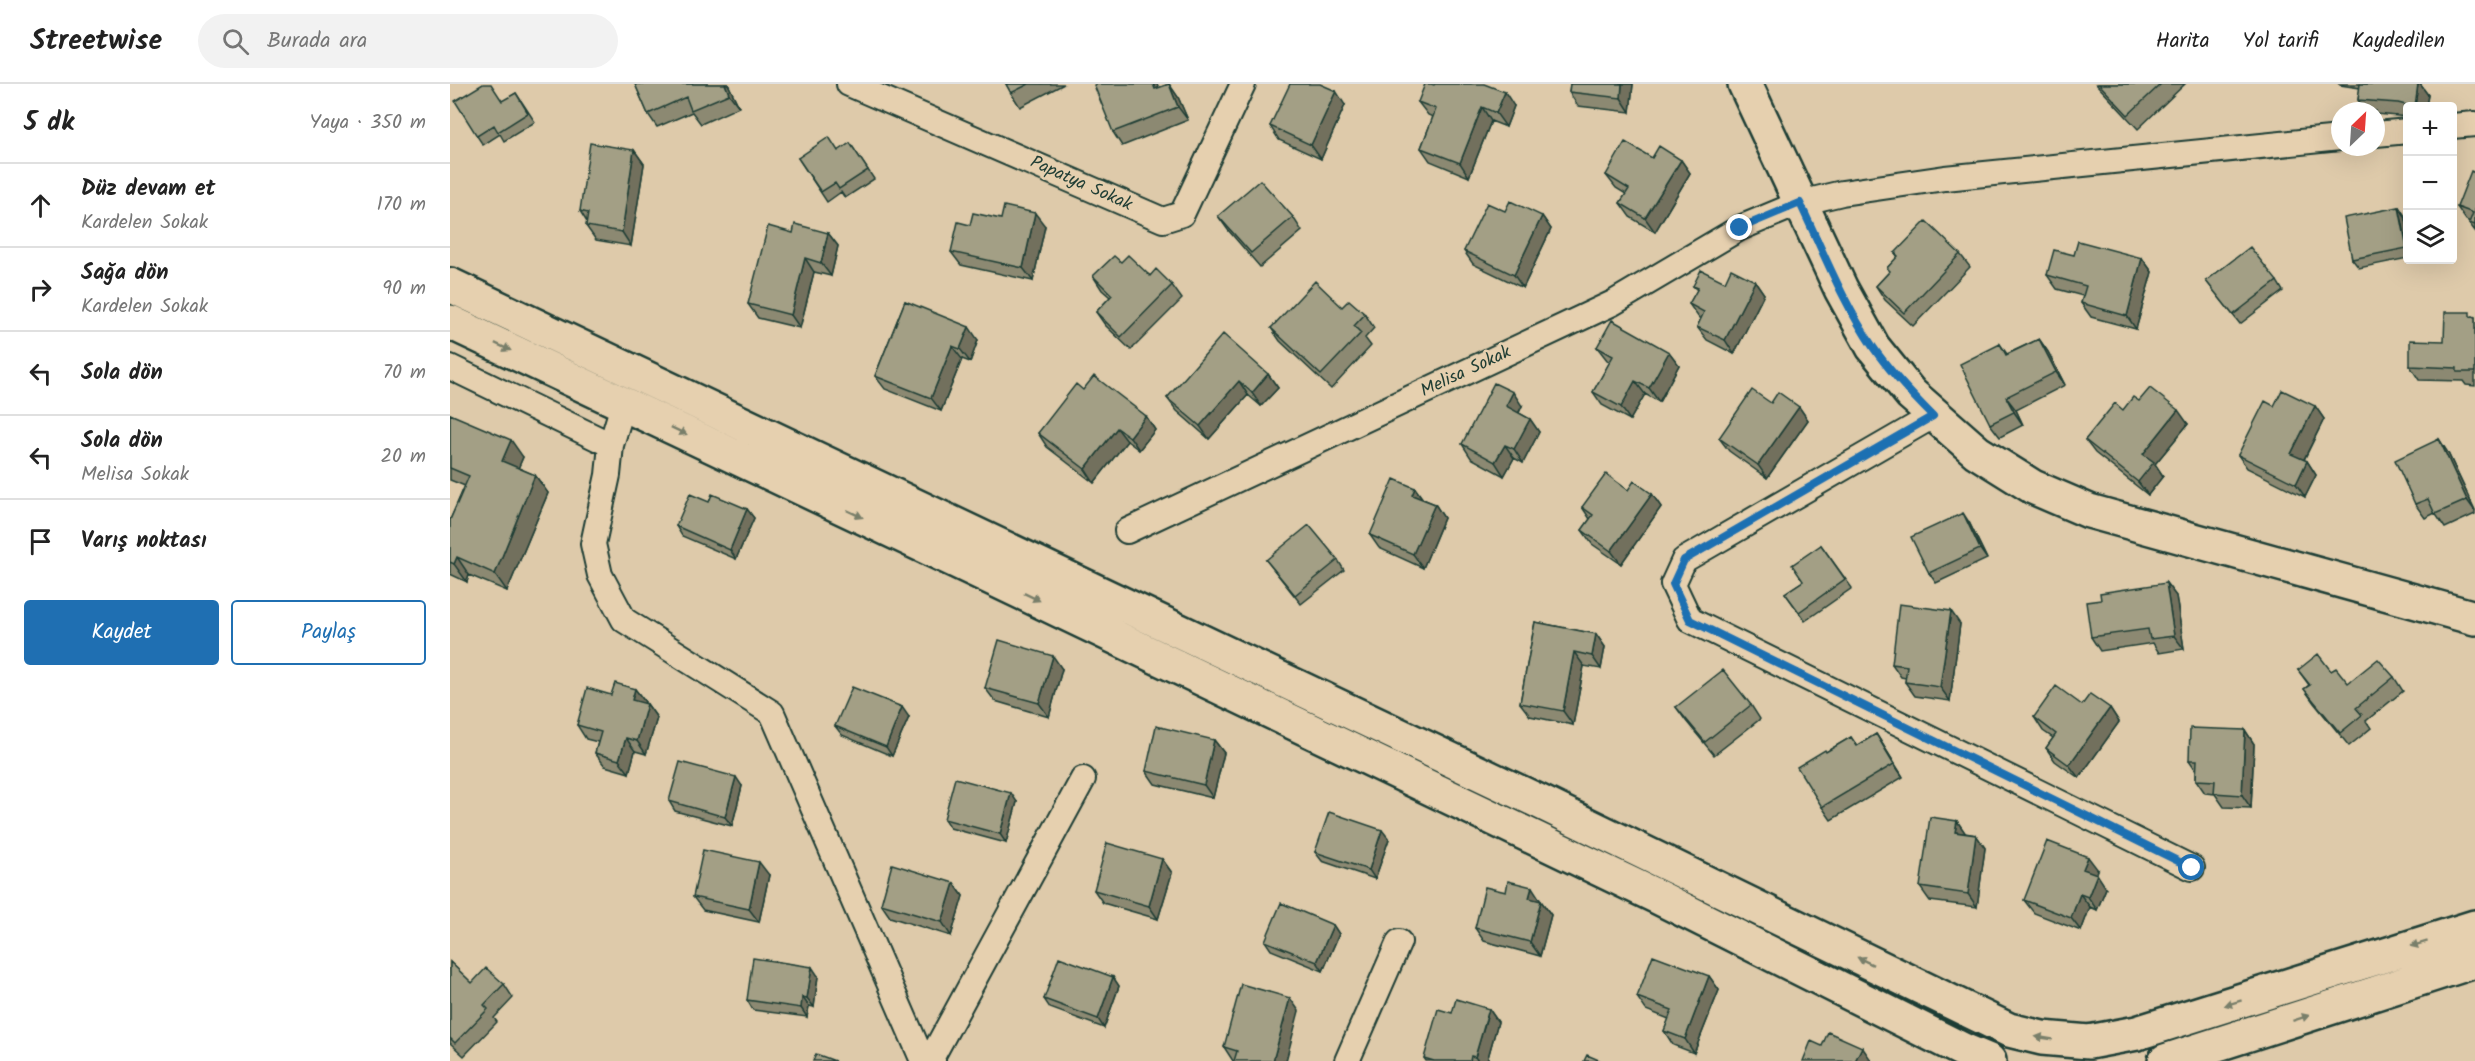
<!DOCTYPE html>
<html lang="tr">
<head>
<meta charset="utf-8">
<style>
	:root { --surface:#fff; --page:#f2f2f2; --text:#222; --muted:#767676; --line:#e0e0e0; --accent:#1f6fb2 }
	body { margin:0; font-family:Kalam,sans-serif; background:var(--page); color:var(--text) }
	.controls { position:absolute; right:18px; top:18px; display:grid; overflow:hidden; border-radius:6px; box-shadow:0 6px 24px #0002 }
	.controls button { width:54px; height:54px; display:grid; place-items:center; padding:0; border:0; border-bottom:2px solid var(--line); background:var(--surface); color:var(--text); font:30px sans-serif }
	.compass { position:absolute; left:1881px; top:18px; width:54px; height:54px; border-radius:50%; background:var(--surface); box-shadow:0 6px 24px #0002; rotate:25deg }
	.stop { position:absolute; width:18px; height:18px; margin:-14px; border:4px solid #1f6fb2; border-radius:50%; background:#fff }
	.stop.end { background:#1f6fb2; border-color:#fff; box-shadow:0 2px 6px #0008 }
	.list { margin:0; padding:0; list-style:none }
	h2 { display:flex; justify-content:space-between; align-items:center; height:78px; margin:0; padding:0 24px; font-size:26px }
	h2 small { font-size:20px; font-weight:400; color:var(--muted) }
	.list li { display:grid; grid-template-columns:39px 1fr auto; gap:18px; align-items:center; box-sizing:border-box; height:84px; padding:0 24px; border-top:2px solid var(--line) }
	.list b { display:block; font-size:22px; white-space:nowrap }
	.list p { margin:0; font-size:20px; white-space:nowrap; color:var(--muted) }
	.list em { font-size:20px; font-style:normal; color:var(--muted) }
	.actions { display:flex; gap:12px; padding:18px 24px }
	.actions a { flex:1; padding:14px 0; border:2px solid var(--accent); border-radius:6px; text-align:center; font-size:21px; color:var(--accent) }
	.actions .main { background:var(--accent); color:#fff }
	.icon { flex:none; width:33px; height:33px; fill:none; stroke:currentColor; stroke-width:2; stroke-linecap:round; stroke-linejoin:round }
	.map { position:relative; flex:none; width:2025px; height:977px; overflow:hidden }
	header { display:flex; align-items:center; gap:36px; box-sizing:border-box; height:84px; padding:0 30px; background:var(--surface); border-bottom:2px solid var(--line) }
	header strong { font-size:28px }
	nav { display:flex; gap:33px; margin-inline-start:auto; font-size:21px }
	.search { width:420px; height:54px; background:var(--page); display:flex; align-items:center; gap:15px; box-sizing:border-box; padding:0 21px; border-radius:33px; color:var(--muted); font-size:22px }
	main { display:flex }
	aside { flex:1; background:var(--surface) }
	.map>svg:first-child { display:block }
	.lines { fill:none; stroke-linecap:round; stroke-linejoin:round }
	.street-casing { stroke:#1f3d34; stroke-width:28 }
	.secondary-casing { stroke:#1f3d34; stroke-width:38 }
	.street { stroke:#e6d0af; stroke-width:24 }
	.secondary { stroke:#e6d0af; stroke-width:33 }
	.wall { fill:#8c8972; stroke:#1f3d34; stroke-width:1.5 }
	.shaded-wall { fill:#726f5d; stroke:#1f3d34; stroke-width:1.5 }
	.building { fill:#a39f85; stroke:#1f3d34; stroke-width:1.5 }
	.oneway { fill:#797f6b }
	.route { stroke:#1f6fb2; stroke-width:8 }
	.labels { text-anchor:middle; dominant-baseline:central; stroke-width:5; stroke-linejoin:round; paint-order:stroke }
	.street-label { font-size:18px; fill:#1f3d34; stroke:#e6d0af }
</style>
</head>
<body>
<header>
<strong>Streetwise</strong>
<div class="search"><svg class="icon" aria-label="search" viewBox="0 0 24 24"><circle cx="10" cy="10" r="6"/><path d="M15 15l6 6"/></svg>Burada ara</div>
<nav><a>Harita</a><a>Yol tarifi</a><a>Kaydedilen</a></nav>
</header>
<main>
<aside>
<h2>5 dk<small>Yaya · 350 m</small></h2>
<ul class="list">
<li><svg class="icon" aria-label="ahead" viewBox="0 0 24 24"><path d="M12 20V5M6 11l6-6 6 6"/></svg><div><b>Düz devam et</b><p>Kardelen Sokak</p></div><em>170 m</em></li>
<li><svg class="icon" aria-label="right" viewBox="0 0 24 24"><path d="M7 20v-9h11M14 6l5 5-5 5"/></svg><div><b>Sağa dön</b><p>Kardelen Sokak</p></div><em>90 m</em></li>
<li><svg class="icon" aria-label="left" viewBox="0 0 24 24"><path d="M17 20v-9H6M10 6l-5 5 5 5"/></svg><div><b>Sola dön</b></div><em>70 m</em></li>
<li><svg class="icon" aria-label="left" viewBox="0 0 24 24"><path d="M17 20v-9H6M10 6l-5 5 5 5"/></svg><div><b>Sola dön</b><p>Melisa Sokak</p></div><em>20 m</em></li>
<li><svg class="icon" aria-label="arrive" viewBox="0 0 24 24"><path d="M6 21V4h12l-3 4 3 4H6"/></svg><div><b>Varış noktası</b></div></li>
</ul>
<div class="actions"><a class="main">Kaydet</a><a>Paylaş</a></div>
</aside>
<div class="map">
<svg width="2025" height="977" viewBox="0 0 2025 977">
	<rect width="100%" height="100%" fill="#decaaa"/>
	<filter id="ink" filterUnits="userSpaceOnUse"><feTurbulence type="fractalNoise" baseFrequency=".0167" numOctaves="2"/><feDisplacementMap in="SourceGraphic" scale="12" xChannelSelector="R" yChannelSelector="G"/><feConvolveMatrix kernelMatrix="1 2 1 2 8 2 1 2 1" color-interpolation-filters="sRGB"/></filter>
	<g filter="url(#ink)">
		<g class="lines">
			<defs>
				<path id="street" d="M399,0L713,136L732,130L793,0
					M2002,42L2025,40
					M1926,50L1958,47
					M0,283L161,361
					M173,321L161,361L158,391L143,460L150,491L174,536L322,629L473,977
					M1483,332L1234,476L1223,500L1240,536L1742,784
					M677,447L1163,219L1290,144L1350,119L1392,109L1495,94L1890,54
					M483,977V971L633,695
					M897,977L949,858"/>
				<path id="secondary" d="M1295,0L1391,205L1423,263L1461,310L1527,368L1583,403L1639,427L2025,534
					M0,201L1090,718L1559,946L1592,954L1639,958L1687,949L2025,843
					M0,238L525,486L1206,812L1513,966L1539,977
					M1715,977L2025,877"/>
			</defs>
			<use href="#street" class="street-casing"/>
			<use href="#secondary" class="secondary-casing"/>
			<use href="#street" class="street"/>
			<use href="#secondary" class="secondary"/>
		</g>
		<path class="wall" d="M185,0H278L289,23L251,40L242,28L207,43L198,30Z
			M556,0H614L570,23L561,9Z
			M707,0L709,4L719,0L728,13L738,36L672,62L663,48Z
			M1120,0H1183L1180,28L1128,22L1119,8Z
			M1646,0H1735L1688,45Z
			M1889,0H1970L1978,11L1976,22H1958V33L1926,30V27H1916L1908,16L1910,4L1890,1Z
			M66,9L85,38L54,57L50,50L33,61L27,52L53,17Z
			M968,18L1064,22L1056,43L1041,37L1019,93L980,77L971,64L983,33L978,31Z
			M895,21L871,75L829,56L820,42Z
			M400,59L424,95L395,114L391,108L377,118L348,74L389,67Z
			M184,66L194,80L181,162L146,156L136,142L137,138L130,127Z
			M1202,74L1231,76L1240,89L1205,148L1180,133L1170,119L1176,110L1166,104L1156,91Z
			M2025,89V147L2019,139L2020,138L2016,136L2007,123Z
			M1949,123L1955,132L1958,144V174L1909,184L1902,175Z
			M1055,127L1092,132L1101,145L1073,204L1023,180L1014,167Z
			M768,132L843,133L852,147L810,183L778,146Z
			M520,141L595,142L583,197L511,181L501,168Z
			M343,149H378L388,162L381,192L364,188L350,244L308,234L298,220Z
			M1445,169L1510,170L1520,183L1463,242L1435,216L1426,202L1439,188L1437,184L1448,173Z
			M1624,171L1692,174L1702,188L1686,245L1641,233L1631,219L1633,212L1607,205L1597,191Z
			M671,178L722,201L732,215L681,266L655,241L646,228L660,213L652,206L643,192Z
			M1305,197L1314,210L1284,270L1257,256L1247,243L1251,235L1249,234L1239,220L1247,206L1243,202L1275,198Z
			M1756,197H1827L1833,207L1790,240Z
			M455,217L528,256L520,278L512,275L491,327L435,305L425,292Z
			M892,223L915,230L924,244L915,254L921,262L881,305L830,257L821,244Z
			M2023,232L2025,233V302L2016,301L2013,297L1969,296L1960,282L1994,257Z
			M1589,255L1598,268L1615,301L1566,326L1573,341L1550,353L1540,340L1550,260L1557,270Z
			M1147,263L1219,268L1229,281L1209,318L1195,310L1180,336L1152,321L1143,308L1160,278L1157,276Z
			M818,290L828,304L811,322L798,311L759,355L727,327L717,314Z
			M633,306L696,332L705,346L689,366L677,357L644,399L597,363L588,349Z
			M1689,317L1738,340L1705,380L1713,392L1698,411L1645,369L1635,356L1673,326Z
			M1321,319L1349,323L1358,336L1317,394L1279,367L1269,354Z
			M1072,322L1069,329L1080,335L1089,348L1073,379L1064,374L1054,392L1021,374L1012,360Z
			M1865,322L1874,335L1854,376L1857,377L1866,391L1855,413L1797,384L1788,371Z
			M0,330L73,373L68,384L85,391L98,409L57,507L19,491L17,498L0,490V436L15,402L0,396Z
			M1989,355L1998,369L2025,426V430L1995,444L1985,429L1975,434L1965,420Z
			M965,404L973,415L985,420L994,434L973,484L929,464L920,451Z
			M1178,406L1202,410L1211,423L1171,480L1142,460L1132,446L1140,435L1132,423Z
			M259,418L297,425L304,434L286,475L232,452L226,442Z
			M1519,438L1537,475L1486,499L1479,489Z
			M1371,461L1402,504L1355,537L1335,509L1353,497Z
			M816,476H888L894,486L851,520Z
			M1716,499L1726,512L1734,565L1709,569L1703,559L1650,567L1641,553L1651,516Z
			M1085,538L1146,550L1155,563L1151,585L1134,582L1123,641L1080,632L1070,619Z
			M1510,540L1500,617L1465,612L1455,598L1456,594L1451,593L1442,580Z
			M612,585L599,633L545,617L535,604Z
			M1848,586L1881,587L1898,599L1944,593L1953,607L1916,637L1921,644L1899,662L1864,619L1854,605L1859,601Z
			M185,605L195,618L194,619L197,620L207,634L196,670L185,667L179,689L155,682L145,669L148,658L136,655L127,641L161,611Z
			M1301,621L1310,635L1264,671L1236,637L1226,623Z
			M1632,621L1660,624L1669,638L1629,694L1605,677L1596,664L1603,654L1593,647L1584,633Z
			M459,633L442,672L392,651L385,642Z
			M1795,646L1804,660L1801,724L1774,723L1765,710L1755,709L1746,696V686L1739,676Z
			M1426,650L1453,693L1381,736L1372,723L1376,668L1401,653L1407,662Z
			M764,656L774,669L763,714L705,700L696,687Z
			M292,702L282,742L225,727L219,717Z
			M567,718L556,759L500,744L494,735Z
			M1507,737L1515,749L1526,751L1535,764L1527,823L1480,817L1470,803Z
			M939,755L925,795L872,777L865,768Z
			M712,775L722,789L708,835L653,819L644,806Z
			M1648,786L1646,790L1656,804L1647,826L1640,823L1631,847L1584,829L1574,816Z
			M319,791L309,838L253,826L243,813Z
			M504,799L513,812L501,852L440,833L431,820Z
			M1091,817L1101,831L1090,872L1034,857L1025,844Z
			M883,841L889,850L873,887L821,866L815,857Z
			M0,878L22,899L54,900L63,914L44,934L47,938L14,972L0,959Z
			M368,892L364,923L359,922L357,933L303,926L297,916Z
			M1259,892L1269,906L1244,969L1223,961L1214,947L1219,935L1196,926L1187,913Z
			M663,893L669,902L654,944L600,924L594,915Z
			M1039,925L1048,938L1037,977H976L974,974L1002,929Z
			M849,927L784,977H783L774,963Z"/>
		<path class="shaded-wall" d="M275,0H278L289,23L279,10Z
			M703,0H707L715,19L705,5Z
			M719,0L728,13L738,36L728,23Z
			M1172,0H1183L1180,28L1171,14Z
			M1968,0H1970L1978,11L1976,22H1965Z
			M886,7L895,21L871,75L861,61Z
			M1055,8L1064,22L1056,43L1046,29Z
			M1032,23L1041,37L1019,93L1010,79Z
			M184,66L194,80L181,162L172,148Z
			M1231,76L1240,89L1205,148L1195,134Z
			M1949,123L1955,132L1958,144V164Z
			M585,129L595,142L583,197L573,184Z
			M1092,132L1101,145L1073,204L1064,191Z
			M378,149L388,162L381,192L371,179Z
			M355,174L364,188L350,244L341,231Z
			M1692,174L1702,188L1686,245L1677,232Z
			M1305,197L1314,210L1284,270L1275,256Z
			M519,243L528,256L520,278L510,265Z
			M1589,255L1598,268L1615,301L1606,288Z
			M502,262L512,275L491,327L481,314Z
			M1219,268L1229,281L1209,318L1199,304Z
			M818,290L828,304L811,322L802,309Z
			M789,297L798,311L759,355L750,342Z
			M1185,297L1195,310L1180,336L1171,323Z
			M1063,308L1072,322L1065,335L1056,322Z
			M1556,313L1566,326L1573,341L1564,328Z
			M1865,322L1874,335L1850,383L1841,370Z
			M1349,323L1358,336L1317,394L1308,381Z
			M1728,326L1738,340L1705,380L1713,392L1698,411L1688,398L1693,370Z
			M696,332L705,346L689,366L680,353Z
			M1080,335L1089,348L1073,379L1064,365Z
			M667,344L677,357L644,399L635,385Z
			M1989,355L1998,369L2025,427L2017,416Z
			M61,356L73,373L64,394L52,377Z
			M1055,361L1064,374L1054,392L1045,378Z
			M1857,377L1866,391L1855,413L1846,400Z
			M85,391L98,409L57,507L45,490Z
			M965,404L974,417L962,411Z
			M1202,410L1211,423L1171,480L1161,467Z
			M985,420L994,434L973,484L963,470Z
			M297,425L304,434L286,475L280,466Z
			M1513,429L1519,438L1537,475L1530,465Z
			M7,473L19,491L17,498L4,480Z
			M1716,499L1726,512L1734,565L1724,552Z
			M1501,527L1510,540L1500,617L1490,603Z
			M1146,550L1155,563L1151,585L1142,572Z
			M1124,568L1134,582L1123,641L1113,627Z
			M603,572L612,585L599,633L589,619Z
			M185,605L195,618L192,629L182,616Z
			M197,620L207,634L196,670L187,657Z
			M452,623L459,633L442,672L436,663Z
			M1660,624L1669,638L1629,694L1619,681Z
			M1795,646L1804,660L1801,724L1792,711Z
			M1426,650L1435,664L1453,693L1444,680Z
			M176,654L185,667L179,689L169,676Z
			M764,656L774,669L763,714L754,701Z
			M286,693L292,702L282,742L275,733Z
			M561,709L567,718L556,759L550,750Z
			M1507,737L1516,750L1505,748Z
			M932,746L939,755L925,795L919,786Z
			M1526,751L1535,764L1527,823L1518,810Z
			M1638,773L1648,786L1643,799L1633,785Z
			M712,775L722,789L708,835L699,822Z
			M309,778L319,791L309,838L299,825Z
			M1647,790L1656,804L1647,826L1638,813Z
			M504,799L513,812L501,852L492,838Z
			M1082,803L1091,817L1088,827L1079,814Z
			M1630,810L1640,823L1631,847L1621,834Z
			M1091,817L1101,831L1090,872L1080,858Z
			M883,841L889,850L873,887L867,878Z
			M362,883L368,892L364,923L357,914Z
			M1259,892L1269,906L1244,969L1235,955Z
			M663,893L669,902L654,944L648,935Z
			M352,913L359,922L357,933L351,924Z
			M840,914L849,927L836,977H823Z
			M1039,925L1048,938L1037,977H1028L1025,973Z
			M1412,963L1421,976V977H1405Z"/>
		<path class="building" d="M33,0H41L52,17L66,9L78,29L48,48L44,41L27,52L5,17Z
			M185,0H275L279,10L241,26L236,13L198,30Z
			M556,0H579L561,9Z
			M646,0H703L705,5L719,0L728,23L663,48L644,1Z
			M840,0H870L886,7L861,61L820,42Z
			M975,0H981L984,1L985,0H1034L1055,8L1046,29L1032,23L1010,79L971,64L986,25L968,18Z
			M1120,0H1172L1171,14L1119,8Z
			M1649,0H1711L1678,31Z
			M1910,0H1968L1965,22H1960L1948,19L1908,16Z
			M379,53L388,67L400,59L418,86L389,105L385,99L371,108L348,74Z
			M1175,58L1202,74L1209,62L1231,76L1195,134L1170,119L1179,105L1156,91Z
			M140,59L184,66L172,148L136,142L138,129L130,127Z
			M2021,87L2025,89V141L2019,139L2023,129L2007,123Z
			M810,96L843,133L801,169L768,132Z
			M1060,117L1092,132L1064,191L1014,167L1037,119L1055,127Z
			M554,122L585,129L573,184L501,168L508,138L520,141L523,129L551,135Z
			M1949,123L1957,164L1902,175L1894,134Z
			M1476,137L1510,170L1454,229L1426,202L1440,187L1437,184L1448,172L1445,169Z
			M345,140L378,149L371,179L355,174L341,231L298,220L318,142L343,149Z
			M1628,157L1692,174L1677,232L1631,219L1636,202L1597,191L1604,166L1624,171Z
			M1800,163L1827,197L1783,231L1756,197Z
			M678,171L700,192L706,185L722,201L671,253L646,228L662,211L643,192L664,172L671,178Z
			M1281,185L1305,197L1275,256L1247,243L1254,228L1239,220L1248,204L1243,202L1251,186L1275,198Z
			M865,197L892,223L899,216L915,230L904,242L911,249L871,291L821,244Z
			M455,217L519,243L510,265L502,262L481,314L425,292Z
			M1995,228H2020V232L2025,233V288H2007V284L1960,282V256L1994,257Z
			M1162,236L1219,268L1199,304L1185,297L1171,323L1143,308L1163,272L1147,263Z
			M773,250L818,290L802,309L789,297L750,342L717,314Z
			M1589,255L1606,288L1556,313L1564,328L1540,340L1510,280L1550,260L1556,271Z
			M644,292L696,332L680,353L667,344L635,385L588,349L626,300L633,306Z
			M1044,299L1063,308L1056,322L1080,335L1064,365L1055,361L1045,378L1012,360Z
			M1700,304L1728,326L1693,370L1704,378L1688,398L1635,356L1665,319L1673,326L1683,313L1689,317Z
			M1302,306L1321,319L1328,308L1349,323L1308,381L1269,354Z
			M1832,306L1865,322L1841,370L1857,377L1846,400L1788,371L1815,317L1824,322Z
			M0,330L61,356L52,377L85,391L45,490L7,473L4,480L0,478V436L19,392L0,384Z
			M1989,355L2017,416L1985,430L1978,415L1965,420L1945,376Z
			M1156,390L1178,406L1184,397L1202,410L1161,467L1132,446L1143,431L1132,423Z
			M944,395L965,404L962,411L985,420L963,470L920,451Z
			M240,410L259,418L262,410L297,425L280,466L226,442Z
			M1513,429L1530,465L1479,489L1461,453Z
			M859,441L888,476L845,511L816,476Z
			M1371,461L1395,495L1349,528L1335,509L1353,497L1342,481Z
			M1716,499L1724,552L1700,555L1698,545L1641,553L1636,518L1651,516L1650,509Z
			M1449,520L1501,527L1490,603L1455,598L1457,582L1442,580Z
			M1085,538L1146,550L1142,572L1124,568L1113,627L1070,619Z
			M549,556L603,572L589,619L535,604Z
			M1868,570L1881,587L1886,584L1898,599L1928,575L1944,593L1906,624L1912,631L1890,649L1854,605L1860,601L1848,586Z
			M1273,586L1301,621L1255,658L1226,623Z
			M165,599L185,605L182,616L197,620L187,657L176,654L169,676L145,669L151,648L127,641L137,604L161,611Z
			M1606,602L1632,621L1640,610L1660,624L1619,681L1596,664L1606,650L1584,633Z
			M402,603L452,623L436,663L385,642Z
			M706,642L764,656L754,701L696,687Z
			M1740,644L1795,646L1792,711L1764,709L1765,697L1746,696L1747,676H1739Z
			M1426,650L1444,680L1372,723L1347,683L1375,666L1376,668L1401,653L1407,662Z
			M230,678L286,693L275,733L219,717Z
			M505,694L561,709L550,750L494,735Z
			M879,728L932,746L919,786L865,768Z
			M1480,733L1507,737L1505,748L1526,751L1518,810L1470,803Z
			M1597,757L1638,773L1633,785L1647,790L1638,813L1630,810L1621,834L1574,816Z
			M657,759L712,775L699,822L644,806Z
			M253,766L309,778L299,825L243,813Z
			M442,780L504,799L492,838L431,820Z
			M1058,797L1082,803L1079,814L1091,817L1080,858L1025,844L1035,803L1056,808Z
			M831,819L883,841L867,878L815,857Z
			M1203,871L1259,892L1235,955L1214,947L1222,926L1187,913Z
			M609,873L663,893L648,935L594,915Z
			M303,874L362,883L357,914L352,913L351,924L297,916Z
			M0,878L22,899L36,884L54,900L34,921L38,925L5,959L0,954Z
			M791,900L840,914L823,977H784L787,967L774,963Z
			M1006,915L1039,925L1025,973L1021,972L1020,977H984L974,974L988,925L1002,929Z
			M1378,948L1412,963L1405,977H1353L1361,957L1372,962Z
			M366,970L385,977H363Z
			M1137,971L1151,977H1134Z"/>
		<defs><path id="oneway-solid" d="M-6-.8H1V-3.2L6.5 0L1 3.2V.8H-6Z" transform="scale(1.5)"/></defs>
		<g class="oneway">
			<use href="#oneway-solid" transform="translate(53 263) rotate(25)"/>
			<use href="#oneway-solid" transform="translate(229 347) rotate(25)"/>
			<use href="#oneway-solid" transform="translate(405 430) rotate(25)"/>
			<use href="#oneway-solid" transform="translate(582 513) rotate(26)"/>
			<use href="#oneway-solid" transform="translate(1969 860) rotate(163)"/>
			<use href="#oneway-solid" transform="translate(1415 877) rotate(-154)"/>
			<use href="#oneway-solid" transform="translate(1783 919) rotate(163)"/>
			<use href="#oneway-solid" transform="translate(1851 934) rotate(-18)"/>
			<use href="#oneway-solid" transform="translate(1594 954) rotate(-171)"/>
		</g>
	</g>
	<g class="lines" filter="url(#ink)">
		<path class="route" d="M1290,144L1350,119C1373,167 1393,219 1423,263C1440,288 1462,311 1483,332L1234,476L1223,500L1240,536L1742,784"/>
	</g>
	<g class="labels">
		<g class="street-label">
			<text transform="translate(631 100) rotate(24)">Papatya Sokak</text>
			<text transform="translate(1016 288) rotate(-25)">Melisa Sokak</text>
		</g>
	</g>
</svg>
<div class="controls">
<button>+</button>
<button>−</button>
<button><svg class="icon" aria-label="layers" viewBox="0 0 24 24"><path d="M12 4l9 5-9 5-9-5zM3 14l9 5 9-5"/></svg></button>
</div>
<svg class="compass" viewBox="-18 -18 36 36"><path d="M0-13l5 13h-10z" fill="#e53935"/><path d="M0 13l5-13h-10z" fill="#767676"/></svg>
<div class="stop" style="left:1742px;top:784px"></div>
<div class="stop end" style="left:1290px;top:144px"></div>
</div>
</main>
</body>
</html>
